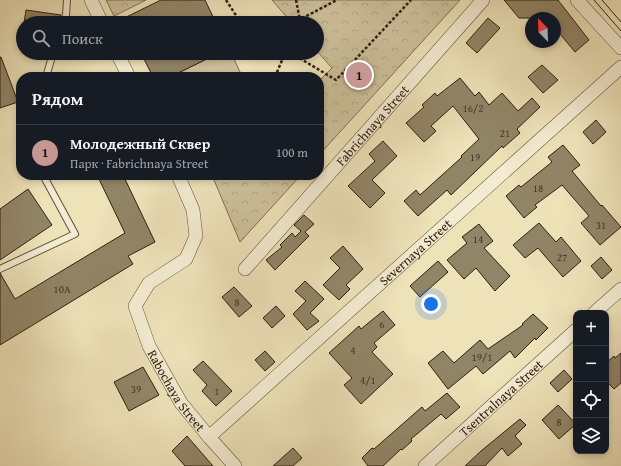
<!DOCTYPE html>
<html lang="ru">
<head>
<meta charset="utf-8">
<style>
	:root { --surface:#171b24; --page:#242831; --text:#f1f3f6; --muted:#9ea1a6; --line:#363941; --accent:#c59692 }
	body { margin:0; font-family:"Gentium Book Plus",serif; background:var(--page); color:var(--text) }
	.controls { position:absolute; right:12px; bottom:12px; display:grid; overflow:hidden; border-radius:8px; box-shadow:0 2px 6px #0003 }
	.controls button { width:36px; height:36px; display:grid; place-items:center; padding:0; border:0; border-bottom:1px solid var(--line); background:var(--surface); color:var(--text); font:20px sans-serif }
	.compass { position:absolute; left:525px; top:12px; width:36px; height:36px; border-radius:50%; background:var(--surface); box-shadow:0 2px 6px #0003; rotate:337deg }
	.you { position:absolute; left:431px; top:304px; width:14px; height:14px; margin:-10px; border:3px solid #fff; border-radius:50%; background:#1a73e8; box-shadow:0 0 0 6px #1a73e833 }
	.badge { display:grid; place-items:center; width:26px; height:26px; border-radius:50%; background:var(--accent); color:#111; font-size:13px; font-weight:700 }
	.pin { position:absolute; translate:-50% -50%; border:2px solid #fff; box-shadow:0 1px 4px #0006 }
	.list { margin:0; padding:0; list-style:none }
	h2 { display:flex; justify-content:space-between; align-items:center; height:52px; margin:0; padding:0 16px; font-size:17px }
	h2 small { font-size:13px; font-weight:400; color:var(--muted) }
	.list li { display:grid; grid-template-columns:26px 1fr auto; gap:12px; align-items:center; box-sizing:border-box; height:56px; padding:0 16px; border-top:1px solid var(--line) }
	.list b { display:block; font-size:15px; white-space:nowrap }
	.list p { margin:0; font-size:13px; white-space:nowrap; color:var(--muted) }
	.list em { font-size:13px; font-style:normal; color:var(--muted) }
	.icon { flex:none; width:22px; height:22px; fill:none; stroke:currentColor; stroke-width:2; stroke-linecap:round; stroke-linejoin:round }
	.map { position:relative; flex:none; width:621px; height:466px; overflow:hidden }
	.search { position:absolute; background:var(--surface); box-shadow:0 2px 6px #0003; left:16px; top:16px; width:308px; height:44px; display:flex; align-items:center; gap:10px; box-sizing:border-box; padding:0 14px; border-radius:22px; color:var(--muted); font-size:15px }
	.panel { position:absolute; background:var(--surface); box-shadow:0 2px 6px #0003; left:16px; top:72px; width:308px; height:108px; border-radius:16px }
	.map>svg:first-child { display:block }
	.grass { fill:#cdc19c; stroke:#7d7055 }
	.park { fill:url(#park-crowns); stroke:#7d7055 }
	.building { fill:#918567; stroke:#2d200e }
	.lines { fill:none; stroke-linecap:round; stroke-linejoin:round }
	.lane-casing { stroke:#5d5039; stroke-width:8 }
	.street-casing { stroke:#5d5039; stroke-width:14 }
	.path { stroke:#2d200e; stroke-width:2.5; stroke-dasharray:3 2; stroke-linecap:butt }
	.lane { stroke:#f4ecd2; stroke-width:6 }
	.street { stroke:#f4ecd2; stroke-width:13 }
	.tram { stroke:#2d200e; stroke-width:1 }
	.labels { text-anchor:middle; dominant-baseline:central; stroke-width:3.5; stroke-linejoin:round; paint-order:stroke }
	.number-label { font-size:11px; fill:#463924 }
	.street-label { font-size:13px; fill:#2d200e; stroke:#f4ecd2 }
</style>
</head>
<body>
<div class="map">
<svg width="621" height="466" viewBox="0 0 621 466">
	<defs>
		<pattern id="park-crowns" width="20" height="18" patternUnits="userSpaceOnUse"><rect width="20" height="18" fill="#cdc19c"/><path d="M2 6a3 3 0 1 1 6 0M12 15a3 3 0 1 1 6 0" fill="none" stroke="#b0a685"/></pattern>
	</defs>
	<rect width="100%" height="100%" fill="#eee2b9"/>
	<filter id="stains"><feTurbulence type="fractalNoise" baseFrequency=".005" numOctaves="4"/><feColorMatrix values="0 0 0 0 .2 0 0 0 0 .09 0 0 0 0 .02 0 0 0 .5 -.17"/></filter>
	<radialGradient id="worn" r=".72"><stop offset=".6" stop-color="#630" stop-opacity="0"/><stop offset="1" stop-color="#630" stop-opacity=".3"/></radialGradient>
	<path class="grass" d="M219,53H231L242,76L170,77Z"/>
	<path class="park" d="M106,0H146L114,16Z
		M272,0H460L319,155V81L332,68L317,51V23H292Z
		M219,175H301L240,242L214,180Z"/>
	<path class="building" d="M161,0H205L216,23H114Z
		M504,0H558L589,40L575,52L555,28V18H519Z
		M26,10L61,15L59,23H24Z
		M488,18L500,28L477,53L466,43Z
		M141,53H219L170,77H153Z
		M0,57H1L18,102L0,108Z
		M542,65L558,80L543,93L528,77Z
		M460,78L475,96L479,92L489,105L502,93L518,111L532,98L540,107L517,129L520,133L503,148L502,146L451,195L447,190L418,216L404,201L416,190L420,195L462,157L461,156L479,139L453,106L431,126L436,131L424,142L406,123L424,107L422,105L435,93L437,96Z
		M596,120L606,132L593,144L583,132Z
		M383,141L397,156L372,180L385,193L370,208L348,186L375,161L369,154Z
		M563,145L580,165L572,171L601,206L602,205L621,227L600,245L581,223L589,216L562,185L535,205L537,207L524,218L506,196L519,185L521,187L552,162L548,157Z
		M97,175H123L155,242L128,256L133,264L0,345V273L15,299L125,233Z
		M28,189L52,225L0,260V209Z
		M304,215L314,224L305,232L309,236L275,270L266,260L282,247L280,245L292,233L295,237L301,231L294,225Z
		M539,223L556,242L561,237L581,261L563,277L538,248L525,258L513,245Z
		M479,224L493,241L484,248L510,276L495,291L476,268L464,279L447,260L467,243L462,237Z
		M343,246L363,269L346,285L350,289L339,300L323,285L340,268L330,258Z
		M601,257L612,270L602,279L591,266Z
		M438,261L448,272L420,297L410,286Z
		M305,281L324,299L310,313L319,321L307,330L293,314L306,301L295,291Z
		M234,287L252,306L239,317L222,297Z
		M276,306L285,316L272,328L263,318Z
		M383,311L395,325L374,343L377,347L372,352L393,374L361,404L344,385L352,378L329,353L359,326L361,329Z
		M533,314L548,328L536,340L535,338L515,358L510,351L483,374L476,366L448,389L428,363L443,351L454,363L480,340L488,349L523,325L522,324Z
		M265,351L275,362L265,371L255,360Z
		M621,353V383L614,389L606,381V363L614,356L615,358Z
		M203,361L232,391L216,406L202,391L207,385L193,370Z
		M143,367L159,395L129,411L114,382Z
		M564,370L572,379L558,392L550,383Z
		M447,393L460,407L446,419L441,414L411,439L412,441L402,450L401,449L383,466H368L362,458L372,448L374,449L422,407L425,411Z
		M558,405L576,424L559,439L542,420Z
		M520,419L526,425L515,436L522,444L508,456L502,448L485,466H465L481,451Z
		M187,436L213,466H185L172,451Z
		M293,448L302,458L293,466H273Z"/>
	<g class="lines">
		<defs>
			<path id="lane" d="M63,23L66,15L67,0
				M46,77L53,53
				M0,269L75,234L43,175"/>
			<g id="street">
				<path d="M91,0L102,23"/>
				<path d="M577,0L621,48"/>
				<path d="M117,53L129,77"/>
				<path id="s1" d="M178,175L193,210L196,236L186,259L149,283L135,306L149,346L181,403L209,437L235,466"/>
				<path id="s2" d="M245,269L483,0"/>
				<path d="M594,313L621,289"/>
				<path id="s3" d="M209,437L621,67"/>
				<path id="s4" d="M425,466L576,330"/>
			</g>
		</defs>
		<use href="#lane" class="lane-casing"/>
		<use href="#street" class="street-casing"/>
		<path class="path" d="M226,0L241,23
			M296,0L300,20L298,23
			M293,23L337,0
			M291,53L336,80L411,0
			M275,77L285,53"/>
		<use href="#lane" class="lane"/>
		<use href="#street" class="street"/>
		<path class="tram" d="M594,0L621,31
			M602,0L621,22"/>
	</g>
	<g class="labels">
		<g class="number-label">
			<text x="473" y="108">16/2</text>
			<text x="505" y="133">21</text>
			<text x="475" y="157">19</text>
			<text x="538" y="188">18</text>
			<text x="601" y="225">31</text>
			<text x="478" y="239">14</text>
			<text x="562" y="257">27</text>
			<text x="62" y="289">10А</text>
			<text x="237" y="302">8</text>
			<text x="382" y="324">6</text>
			<text x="353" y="350">4</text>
			<text x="482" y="357">19/1</text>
			<text x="368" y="380">4/1</text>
			<text x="136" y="389">39</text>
			<text x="217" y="391">1</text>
			<text x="559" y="422">8</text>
		</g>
		<g class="street-label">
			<text stroke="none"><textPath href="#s2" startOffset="192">Fabrichnaya Street</textPath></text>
			<text stroke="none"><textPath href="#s3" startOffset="277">Severnaya Street</textPath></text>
			<text stroke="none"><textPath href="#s1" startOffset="255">Rabochaya Street</textPath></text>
			<text stroke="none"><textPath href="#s4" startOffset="102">Tsentralnaya Street</textPath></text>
		</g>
	</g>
	<rect width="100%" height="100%" filter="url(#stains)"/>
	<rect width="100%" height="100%" fill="url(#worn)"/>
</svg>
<div class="controls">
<button>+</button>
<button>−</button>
<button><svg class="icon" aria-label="locate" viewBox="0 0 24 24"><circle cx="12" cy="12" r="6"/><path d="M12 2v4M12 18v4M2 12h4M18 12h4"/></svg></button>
<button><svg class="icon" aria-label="layers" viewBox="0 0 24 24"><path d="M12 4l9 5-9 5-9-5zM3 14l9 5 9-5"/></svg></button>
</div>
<svg class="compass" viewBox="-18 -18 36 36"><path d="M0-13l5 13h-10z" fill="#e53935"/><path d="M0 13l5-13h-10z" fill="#9ea1a6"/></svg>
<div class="you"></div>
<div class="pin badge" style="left:359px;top:75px">1</div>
<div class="search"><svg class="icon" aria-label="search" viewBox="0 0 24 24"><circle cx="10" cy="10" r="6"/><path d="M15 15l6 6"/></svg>Поиск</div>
<section class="panel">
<h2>Рядом<small></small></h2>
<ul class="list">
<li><span class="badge">1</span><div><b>Молодежный Сквер</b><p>Парк · Fabrichnaya Street</p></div><em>100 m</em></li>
</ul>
</section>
</div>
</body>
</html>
